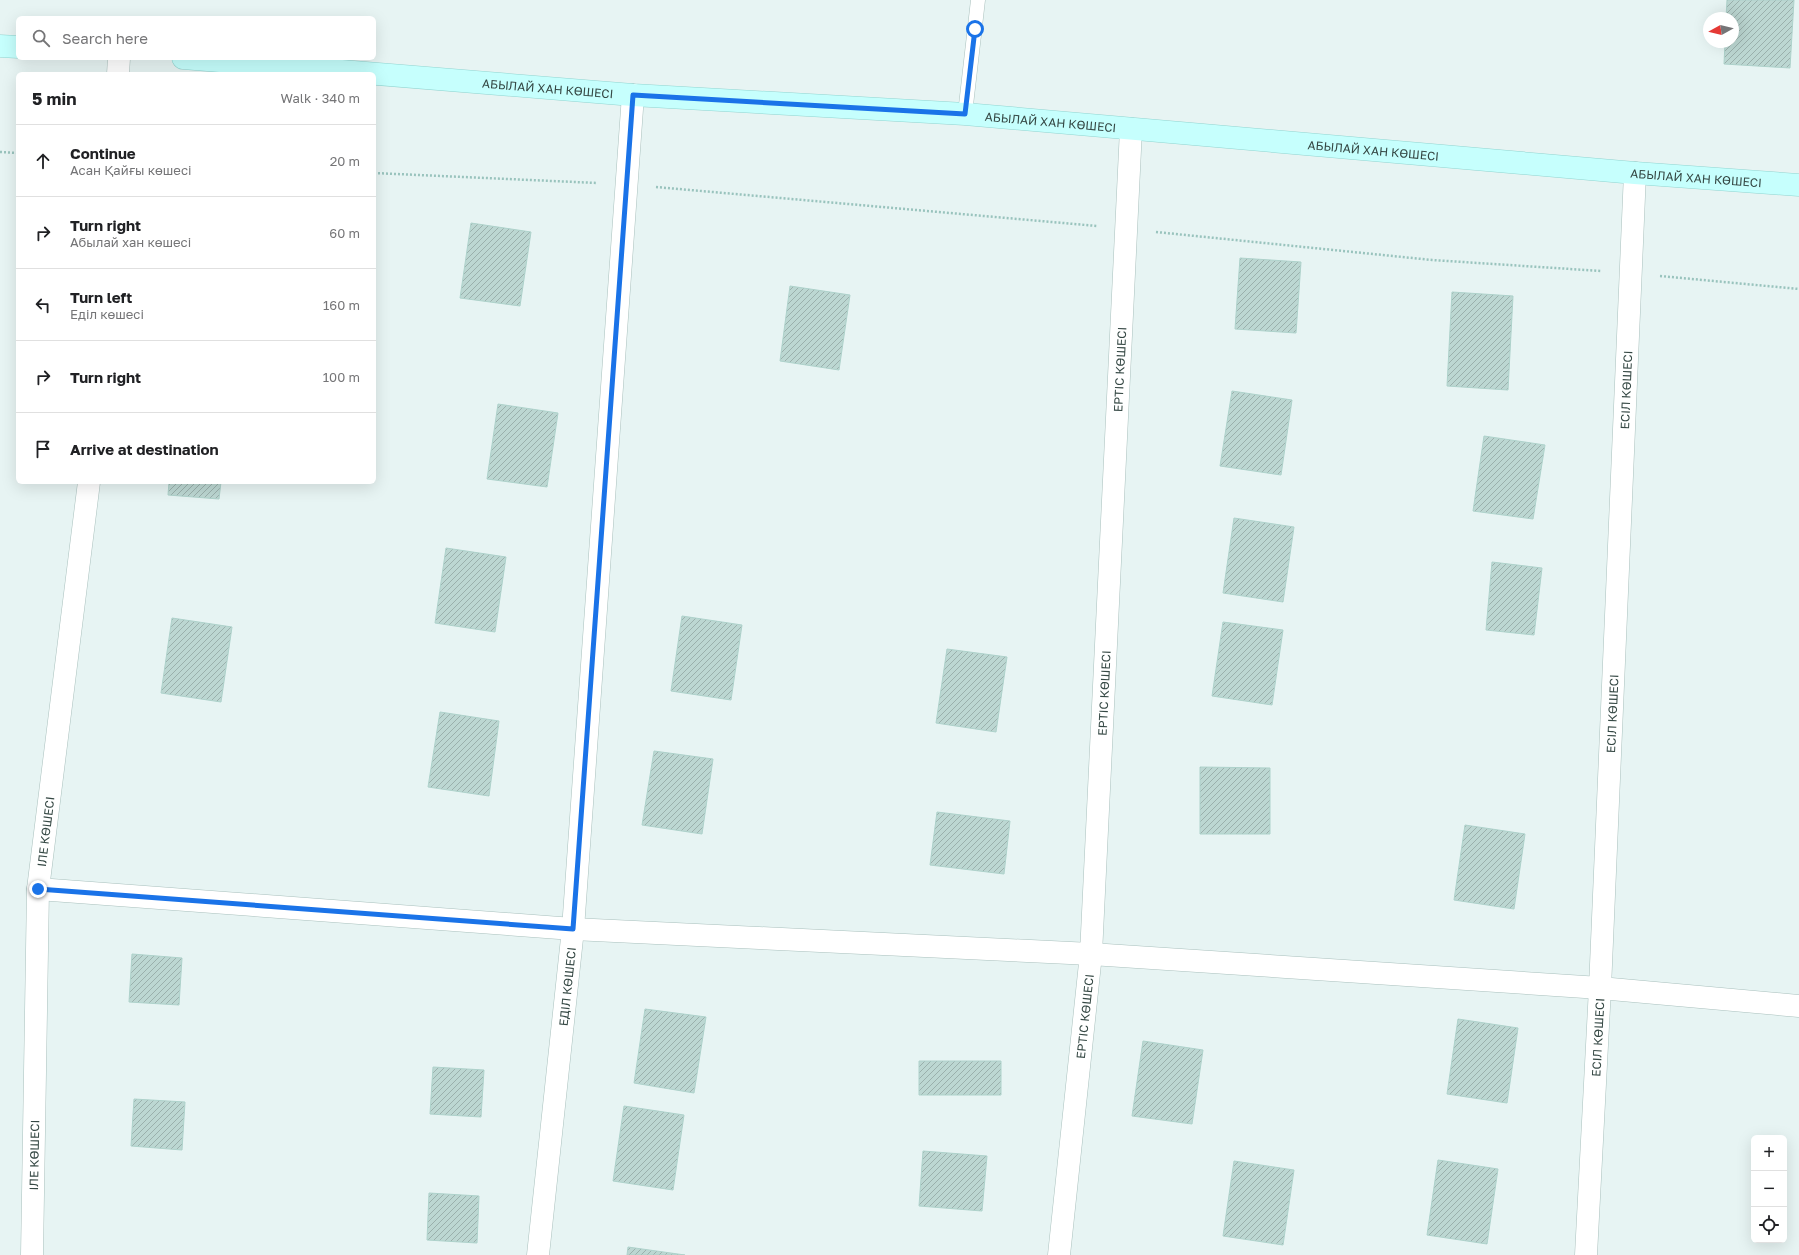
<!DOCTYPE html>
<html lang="en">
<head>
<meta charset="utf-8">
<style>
	:root { --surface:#fff; --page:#f6f6f6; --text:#202124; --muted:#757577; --line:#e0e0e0 }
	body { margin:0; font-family:"Golos Text",sans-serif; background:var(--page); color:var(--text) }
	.controls { position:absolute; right:12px; bottom:12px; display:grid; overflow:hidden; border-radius:6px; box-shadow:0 4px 16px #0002 }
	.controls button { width:36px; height:36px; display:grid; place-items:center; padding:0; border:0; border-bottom:1px solid var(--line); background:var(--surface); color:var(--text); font:20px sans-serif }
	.compass { position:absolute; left:1703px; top:12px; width:36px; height:36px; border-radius:50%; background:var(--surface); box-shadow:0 4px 16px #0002; rotate:262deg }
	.stop { position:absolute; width:12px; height:12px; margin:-9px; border:3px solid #1a73e8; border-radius:50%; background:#fff }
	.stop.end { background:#1a73e8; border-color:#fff; box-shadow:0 1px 4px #0008 }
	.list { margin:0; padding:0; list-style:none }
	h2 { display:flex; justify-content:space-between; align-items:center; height:52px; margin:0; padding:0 16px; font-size:17px }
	h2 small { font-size:13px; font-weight:400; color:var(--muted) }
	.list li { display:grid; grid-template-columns:26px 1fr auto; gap:12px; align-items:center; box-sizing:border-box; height:72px; padding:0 16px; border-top:1px solid var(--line) }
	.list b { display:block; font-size:15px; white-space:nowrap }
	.list p { margin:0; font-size:13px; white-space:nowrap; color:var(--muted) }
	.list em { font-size:13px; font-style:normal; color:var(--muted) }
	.icon { flex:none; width:22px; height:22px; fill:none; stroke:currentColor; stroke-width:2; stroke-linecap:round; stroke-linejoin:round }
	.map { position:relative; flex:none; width:1799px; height:1255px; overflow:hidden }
	.search { position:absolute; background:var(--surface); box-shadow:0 4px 16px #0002; left:16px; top:16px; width:360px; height:44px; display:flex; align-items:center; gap:10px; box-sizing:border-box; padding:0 14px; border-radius:6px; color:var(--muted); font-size:15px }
	.panel { position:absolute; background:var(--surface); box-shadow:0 4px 16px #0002; left:16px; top:72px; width:360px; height:412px; border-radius:6px }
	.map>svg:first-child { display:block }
	.building { fill:url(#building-hatch); stroke:#aed2cb }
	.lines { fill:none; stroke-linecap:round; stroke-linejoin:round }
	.lane-casing { stroke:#a9c0bd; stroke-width:15 }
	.street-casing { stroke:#a9c0bd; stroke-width:23 }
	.secondary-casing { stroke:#92d4d0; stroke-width:23 }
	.path { stroke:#99c3bd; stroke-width:2.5; stroke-dasharray:2 2; stroke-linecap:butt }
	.lane { stroke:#fff; stroke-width:14 }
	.street { stroke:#fff; stroke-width:22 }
	.secondary { stroke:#c6fffd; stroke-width:22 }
	.route { stroke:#1a73e8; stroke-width:5 }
	.labels { text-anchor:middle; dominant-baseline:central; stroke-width:4; stroke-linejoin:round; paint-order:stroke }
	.street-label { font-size:12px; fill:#354844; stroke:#fff }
</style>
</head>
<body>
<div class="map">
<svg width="1799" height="1255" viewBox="0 0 1799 1255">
	<defs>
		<pattern id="building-hatch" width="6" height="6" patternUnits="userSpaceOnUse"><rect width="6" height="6" fill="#bcd7d2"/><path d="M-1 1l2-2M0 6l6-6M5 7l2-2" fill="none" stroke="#9ab0ac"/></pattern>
	</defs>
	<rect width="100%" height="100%" fill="#e7f4f3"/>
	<path class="building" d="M1727,0H1794L1790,68L1724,64L1725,42H1733V18H1726Z
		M471,223L531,232L520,306L460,298Z
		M1240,258L1301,262L1296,333L1235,329Z
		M790,286L850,295L839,370L780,361Z
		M1452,292L1513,296L1508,390L1447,386Z
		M1232,391L1292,400L1281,475L1220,466Z
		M498,404L558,413L547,487L487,479Z
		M1484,436L1545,445L1533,519L1473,511Z
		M169,482H221L219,499L168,495Z
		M1234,518L1294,527L1283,602L1223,593Z
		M446,548L506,557L495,632L435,623Z
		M1492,562L1542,568L1534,635L1486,630Z
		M682,616L742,625L731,700L671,691Z
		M172,618L232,627L221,702L161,693Z
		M1223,622L1283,630L1272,705L1212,696Z
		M947,649L1007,657L996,732L936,723Z
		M440,712L499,721L489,796L428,787Z
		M654,751L713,759L702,834L642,825Z
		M1200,767L1270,768V834H1200Z
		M937,812L1010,821L1004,874L930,865Z
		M1465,825L1525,834L1514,909L1454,900Z
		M132,954L182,958L179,1005L129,1002Z
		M645,1009L706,1017L694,1093L634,1083Z
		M1458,1019L1518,1028L1507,1103L1447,1094Z
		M1143,1041L1203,1050L1192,1124L1132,1116Z
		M919,1061H1001V1095H919Z
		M433,1067L484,1070L481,1117L430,1114Z
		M134,1099L185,1102L182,1150L131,1146Z
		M624,1106L684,1115L673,1190L613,1181Z
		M923,1151L987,1156L982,1211L919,1206Z
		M1438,1160L1498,1169L1487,1244L1427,1235Z
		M1234,1161L1294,1170L1283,1245L1223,1236Z
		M429,1193L479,1196L477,1243L427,1240Z
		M628,1247L685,1255H627Z"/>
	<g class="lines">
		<defs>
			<path id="lane" d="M965,114L978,0"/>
			<g id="street">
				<path d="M118,74L119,58"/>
				<path d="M38,889L573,929L1091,954L1600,988L1799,1006"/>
				<path id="s1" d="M32,1255L38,889L89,482"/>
				<path id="s2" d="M538,1255L573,929L633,95"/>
				<path id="s3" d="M1059,1255L1091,954L1131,129"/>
				<path id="s4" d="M1586,1255L1600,988L1635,173"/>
			</g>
			<g id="secondary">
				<path d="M0,46L18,47"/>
				<path id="s5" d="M183,58L633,95L965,114L1635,173L1799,185"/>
			</g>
		</defs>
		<use href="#lane" class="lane-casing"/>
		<use href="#street" class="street-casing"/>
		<use href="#secondary" class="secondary-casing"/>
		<path class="path" d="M0,152L18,153
			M374,173L597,183
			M656,187L1097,226
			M1156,232L1432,260L1601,271
			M1660,276L1799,289"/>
		<use href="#lane" class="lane"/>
		<use href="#street" class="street"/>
		<use href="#secondary" class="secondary"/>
	</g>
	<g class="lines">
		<path class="route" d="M38,889L573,929L633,95L965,114L975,29"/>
	</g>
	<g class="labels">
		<g class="street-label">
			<text stroke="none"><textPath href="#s5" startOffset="366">АБЫЛАЙ ХАН КӨШЕСІ</textPath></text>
			<text stroke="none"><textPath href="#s5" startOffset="870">АБЫЛАЙ ХАН КӨШЕСІ</textPath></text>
			<text stroke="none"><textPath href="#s5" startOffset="1194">АБЫЛАЙ ХАН КӨШЕСІ</textPath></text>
			<text stroke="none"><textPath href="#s5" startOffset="1518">АБЫЛАЙ ХАН КӨШЕСІ</textPath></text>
			<text stroke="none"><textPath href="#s3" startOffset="888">ЕРТІС КӨШЕСІ</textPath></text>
			<text stroke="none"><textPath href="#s4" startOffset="866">ЕСІЛ КӨШЕСІ</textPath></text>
			<text stroke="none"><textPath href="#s3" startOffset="564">ЕРТІС КӨШЕСІ</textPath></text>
			<text stroke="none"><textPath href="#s4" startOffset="542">ЕСІЛ КӨШЕСІ</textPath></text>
			<text stroke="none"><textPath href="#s1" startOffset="424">ІЛЕ КӨШЕСІ</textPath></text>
			<text stroke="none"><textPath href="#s2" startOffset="270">ЕДІЛ КӨШЕСІ</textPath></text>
			<text stroke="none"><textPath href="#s3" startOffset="240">ЕРТІС КӨШЕСІ</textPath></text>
			<text stroke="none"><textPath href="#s4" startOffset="218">ЕСІЛ КӨШЕСІ</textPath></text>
			<text stroke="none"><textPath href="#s1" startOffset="100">ІЛЕ КӨШЕСІ</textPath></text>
		</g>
	</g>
</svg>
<div class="controls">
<button>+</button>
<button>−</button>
<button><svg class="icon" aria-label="locate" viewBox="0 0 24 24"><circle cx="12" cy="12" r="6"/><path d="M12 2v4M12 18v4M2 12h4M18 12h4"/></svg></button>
</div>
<svg class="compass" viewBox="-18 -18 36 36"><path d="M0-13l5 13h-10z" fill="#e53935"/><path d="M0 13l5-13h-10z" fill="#757577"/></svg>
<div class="stop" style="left:975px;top:29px"></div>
<div class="stop end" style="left:38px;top:889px"></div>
<div class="search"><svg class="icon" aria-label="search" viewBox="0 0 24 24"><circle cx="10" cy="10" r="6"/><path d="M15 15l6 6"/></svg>Search here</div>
<section class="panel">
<h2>5 min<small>Walk · 340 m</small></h2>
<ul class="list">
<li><svg class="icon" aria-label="ahead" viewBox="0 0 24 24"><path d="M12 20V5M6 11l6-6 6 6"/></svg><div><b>Continue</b><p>Асан Қайғы көшесі</p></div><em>20 m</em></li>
<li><svg class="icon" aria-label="right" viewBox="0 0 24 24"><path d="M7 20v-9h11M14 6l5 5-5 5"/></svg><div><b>Turn right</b><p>Абылай хан көшесі</p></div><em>60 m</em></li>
<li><svg class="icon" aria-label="left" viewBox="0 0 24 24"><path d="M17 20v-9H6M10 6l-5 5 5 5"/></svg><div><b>Turn left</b><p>Еділ көшесі</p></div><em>160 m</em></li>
<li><svg class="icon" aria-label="right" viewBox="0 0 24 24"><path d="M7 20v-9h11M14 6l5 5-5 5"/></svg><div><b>Turn right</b></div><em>100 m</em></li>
<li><svg class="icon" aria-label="arrive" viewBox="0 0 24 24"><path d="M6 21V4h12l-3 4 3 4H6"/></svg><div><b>Arrive at destination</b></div></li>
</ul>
</section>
</div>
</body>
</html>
